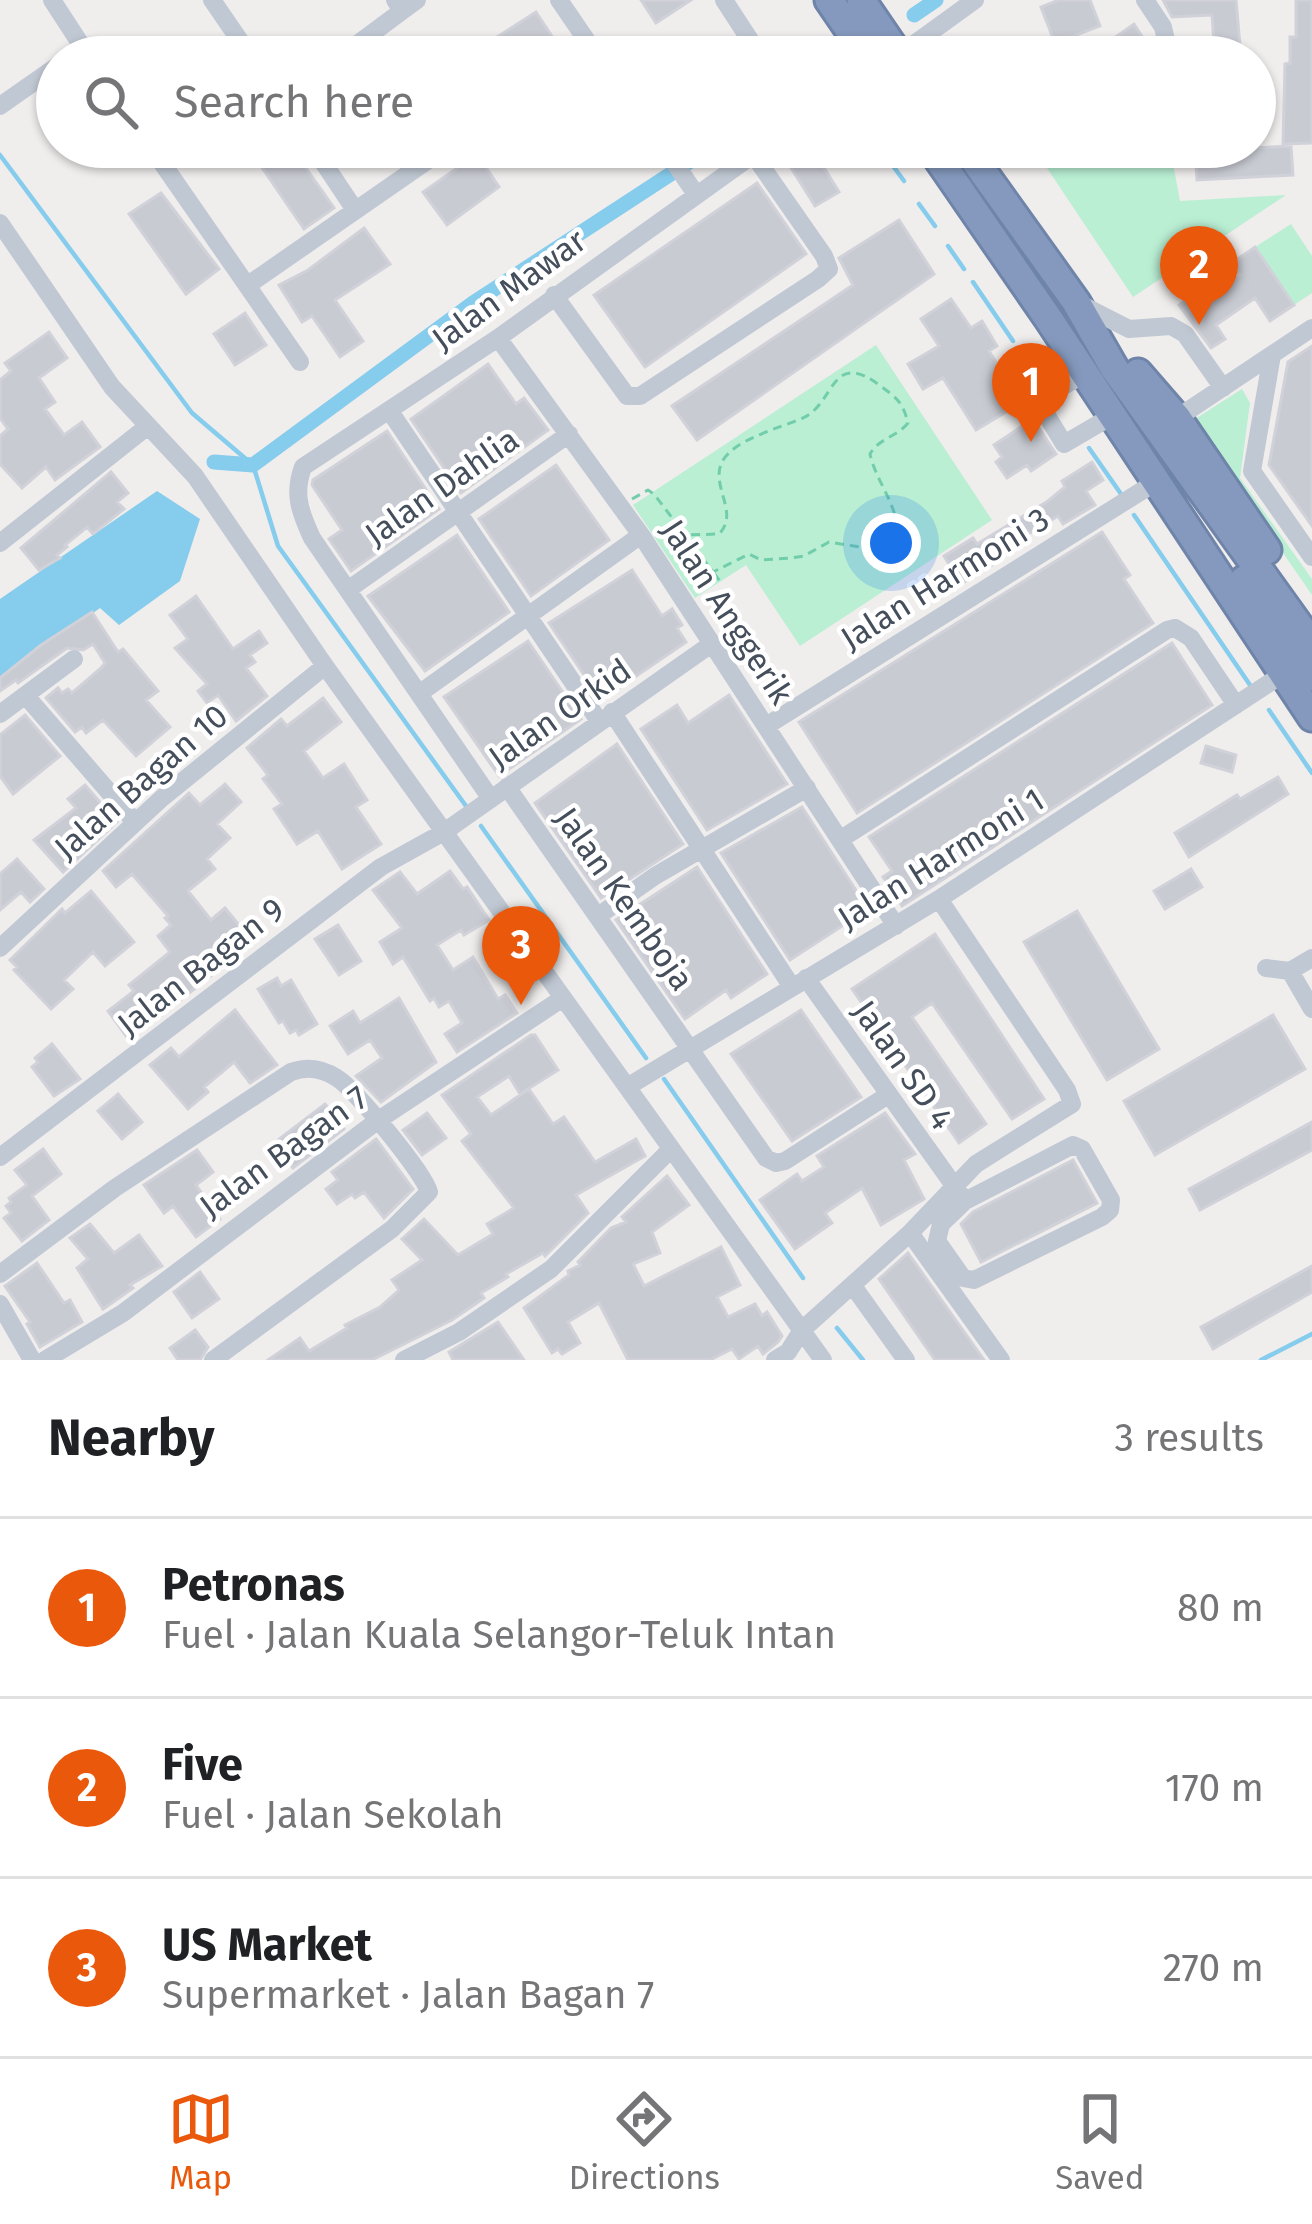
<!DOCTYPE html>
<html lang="en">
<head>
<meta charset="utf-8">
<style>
	:root { --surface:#fff; --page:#f2f2f2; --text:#202124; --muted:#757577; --line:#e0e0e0; --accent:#ea580c }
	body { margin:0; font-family:"Fira Sans",sans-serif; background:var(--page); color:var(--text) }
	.you { position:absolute; left:891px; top:543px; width:42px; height:42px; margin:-30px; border:9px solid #fff; border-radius:50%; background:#1a73e8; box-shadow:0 0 0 18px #1a73e833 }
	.badge { display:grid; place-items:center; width:78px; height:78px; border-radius:50%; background:var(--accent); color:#fff; font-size:39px; font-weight:700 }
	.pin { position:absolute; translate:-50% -99px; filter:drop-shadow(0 3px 6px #0008) }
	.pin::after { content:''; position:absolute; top:63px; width:42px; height:36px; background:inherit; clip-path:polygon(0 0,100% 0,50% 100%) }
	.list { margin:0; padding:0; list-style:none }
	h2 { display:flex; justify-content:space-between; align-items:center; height:156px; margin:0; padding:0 48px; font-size:51px }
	h2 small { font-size:39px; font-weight:400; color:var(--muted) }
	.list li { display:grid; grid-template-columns:78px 1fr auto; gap:36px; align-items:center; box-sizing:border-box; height:180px; padding:0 48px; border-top:3px solid var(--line) }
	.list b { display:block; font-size:45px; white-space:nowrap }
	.list p { margin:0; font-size:39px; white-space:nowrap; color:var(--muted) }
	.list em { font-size:39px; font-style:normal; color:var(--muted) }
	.icon { flex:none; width:66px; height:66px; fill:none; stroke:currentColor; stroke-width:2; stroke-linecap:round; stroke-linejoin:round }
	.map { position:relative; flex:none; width:1312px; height:1360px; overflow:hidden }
	.search { position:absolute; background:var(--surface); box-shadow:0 3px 9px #0004; left:36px; right:36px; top:36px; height:132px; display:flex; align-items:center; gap:30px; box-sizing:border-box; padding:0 42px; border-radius:66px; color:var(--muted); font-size:45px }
	.sheet { height:696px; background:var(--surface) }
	nav { display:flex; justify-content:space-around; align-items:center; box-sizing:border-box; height:168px; border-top:3px solid var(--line); background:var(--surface); font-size:33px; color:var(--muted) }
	nav a { display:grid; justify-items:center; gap:6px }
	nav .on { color:var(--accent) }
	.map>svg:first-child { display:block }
	.green { fill:#baefd4 }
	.water { fill:#86ccec }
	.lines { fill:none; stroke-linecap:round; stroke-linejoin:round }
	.stream { stroke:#86ccec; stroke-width:4.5 }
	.canal { stroke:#86ccec; stroke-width:15 }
	.building { fill:#c9cbd3; stroke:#d1d2d9; stroke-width:3 }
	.highway-casing { stroke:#6f84a9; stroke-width:33 }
	.path { stroke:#72cdaa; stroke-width:3; stroke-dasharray:9 6; stroke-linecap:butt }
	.minor { stroke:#c0c8d3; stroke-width:18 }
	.highway { stroke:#8499bd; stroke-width:27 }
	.labels { text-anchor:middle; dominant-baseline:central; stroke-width:9; stroke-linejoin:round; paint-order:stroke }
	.street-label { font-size:33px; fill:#454e5b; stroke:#fff }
</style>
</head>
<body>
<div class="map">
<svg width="1312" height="1360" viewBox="0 0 1312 1360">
	<rect width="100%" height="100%" fill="#f0eded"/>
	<path class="green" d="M1033,147H1170L1180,201L1286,195L1133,297Z
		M1291,224L1312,256V293L1294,305L1255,247Z
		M876,345L992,520L800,646L746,565L695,598L633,505Z
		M1242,389L1250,403L1240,478L1312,579V595L1192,421Z"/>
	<path class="water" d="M157,491L200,519L180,581L119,625L100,608L0,681V599Z"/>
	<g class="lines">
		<path class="stream" d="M880,148L904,181
			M0,155L192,413L253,465L278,546L466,806
			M919,204L935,226
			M948,246L964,269
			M973,282L1013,341
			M1026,359L1043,385
			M1089,448L1121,494
			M1134,515L1250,685
			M1269,710L1312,773
			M481,826L646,1058
			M664,1079L803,1278
			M837,1328L863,1360
			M1261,1360L1312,1334"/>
		<path class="canal" d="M914,15L936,0
			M214,462L253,465L473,303L712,147"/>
	</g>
	<path class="building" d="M641,0H691L656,23Z
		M1059,0H1090L1100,26L1055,43L1041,7Z
		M1163,0H1236L1241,57H1215L1212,15L1172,17Z
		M1296,0H1312V143L1283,144L1285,64L1290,63V37H1296Z
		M536,12L557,44L536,57H466Z
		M1134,24L1145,41L1123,57H1087Z
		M1291,146L1293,175L1197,180L1195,151Z
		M248,147H291L334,208L304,229Z
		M778,147H819L829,163L823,166L839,192L815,206Z
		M477,154L499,187L447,225L423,192Z
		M757,183L806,254L645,367L594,295Z
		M161,193L219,269L186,294L129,214Z
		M899,220L934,274L697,440L672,406L853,285L839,258Z
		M364,228L390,264L335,300L363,341L340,357L312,316L302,322L279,285L308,270Z
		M1255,247L1294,305L1270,321L1255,298L1216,325L1225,339L1211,348L1179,305L1194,295L1200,303L1240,275L1232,263Z
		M951,299L971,328L982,321L997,346L989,351L1021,403L976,430L943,378L923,389L908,364L939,346L921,319Z
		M245,313L266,345L235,365L214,334Z
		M49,332L67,358L39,378L55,402L45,409L64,435L82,422L100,447L55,480L46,467L22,488L0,464V436L8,429L0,418V380L11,371L5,363Z
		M1312,346V526L1269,465L1288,362Z
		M488,364L516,404L524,398L548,430L461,493L411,419Z
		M1033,419L1056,454L1031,471L1027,465L1007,478L996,462L1002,457L994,445Z
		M387,431L439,509L351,571L329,539L342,530L312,485L313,480Z
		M1092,462L1103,480L1086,491L1095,505L1063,524L1058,516L987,559L991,566L961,584L944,556L973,538L977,544L1048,501L1065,487L1062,481Z
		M556,465L609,540L531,596L479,519Z
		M111,472L128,493L117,502L124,509L93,534L87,527L65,545L67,547L57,555L60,558L39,570L21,548Z
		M1102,532L1130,575L1124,579L1153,623L857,813L799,722Z
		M457,535L509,612L425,671L368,596Z
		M632,570L662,616L672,609L682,625L677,628L686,642L601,700L549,623Z
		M196,596L233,649L259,631L267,643L250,655L255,662L246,668L267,696L236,721L218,695L207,703L198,691L207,684L175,648L188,639L170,615Z
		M92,612L118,652L123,649L158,691L146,700L170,727L136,756L103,720L86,733L82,727L75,732L46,698L58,688L62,693L68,689L72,693L101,668L105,663L93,644L83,650L67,648L18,683L16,680L0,691V678L41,645Z
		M528,641L581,719L499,776L444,697Z
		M1172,643L1212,705L902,906L883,877L892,871L869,837Z
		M729,695L787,784L707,830L641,729L677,705L688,723Z
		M323,698L341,722L304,751L323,778L344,764L367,800L356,807L381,844L342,869L318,831L297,844L274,809L282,804L263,779L268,775L247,748L281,719L287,726Z
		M25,715L60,756L13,794L0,776V735Z
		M617,744L683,844L601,898L535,803Z
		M1206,746L1236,755L1232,772L1201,763Z
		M1278,777L1288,794L1189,857L1175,833L1237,795L1240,799Z
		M225,784L241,802L217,824L230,838L207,859L215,869L188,891L211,920L225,908L253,942L158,1018L155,1015L127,1037L108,1011L134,991L129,985L170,952L158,936L171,925L165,918L168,916L132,874L116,887L103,871L189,793L200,805Z
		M85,785L117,822L63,872L34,840L76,808L68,799Z
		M802,807L868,909L790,960L721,853Z
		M17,859L44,889L30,902L21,892L0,910V874Z
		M697,867L767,974L731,998L726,990L685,1019L616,920Z
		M1191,869L1202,887L1165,909L1154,891Z
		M450,871L463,889L467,887L489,920L464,935L461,930L437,945L453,970L473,957L498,999L505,995L517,1013L457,1052L445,1034L462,1023L449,1001L439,1007L434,998L430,1001L403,957L393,964L380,942L402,928L373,890L400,872L417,894Z
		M91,891L134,942L105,966L93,952L64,980L73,989L51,1009L14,970L17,967L10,960L62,909L65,913Z
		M1077,911L1159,1049L1107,1080L1024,942Z
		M338,925L361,961L339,975L315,939Z
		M935,934L1044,1099L1012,1119L932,1003L912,1017L986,1124L959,1143L852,989Z
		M277,978L281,986L291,980L317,1024L299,1035L296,1030L290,1033L283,1021L279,1023L258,989Z
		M399,998L436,1062L381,1102L356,1076L382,1058L370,1040L348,1054L330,1026L353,1011L360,1023Z
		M235,1010L277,1065L250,1083L234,1062L204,1087L208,1092L188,1109L150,1065L171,1048L179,1057Z
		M801,1010L861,1097L792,1141L731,1054Z
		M1273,1015L1305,1069L1155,1155L1124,1101Z
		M531,1035H535L558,1070L520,1094L509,1076L477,1097L491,1115L529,1089L553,1124L564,1117L595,1162L636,1139L645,1156L576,1195L588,1213L545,1256L543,1253L506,1274L508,1277L481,1293L484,1298L452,1320L372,1360H268L300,1338L309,1351L347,1328L345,1325L380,1307L399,1290L392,1280L422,1260L402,1239L424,1219L458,1255L493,1234L487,1224L514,1208L462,1141L471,1134L442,1095Z
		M52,1044L80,1079L54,1096L32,1067L38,1062L35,1058Z
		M118,1094L142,1122L122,1139L98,1111Z
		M325,1104L344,1129L293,1168L274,1143Z
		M427,1113L446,1138L422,1155L403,1130Z
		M885,1113L915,1154L904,1160L924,1199L881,1225L862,1188L825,1213L832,1223L795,1249L760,1200L797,1174L802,1181L824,1167L817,1156Z
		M1312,1122V1150L1200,1210L1189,1189Z
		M376,1139L413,1189L384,1218L364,1192L355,1198L352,1194L337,1204L326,1189L338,1180L332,1172Z
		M43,1149L61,1174L32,1196L49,1220L22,1241L4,1218L11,1213L6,1206L11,1202L9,1198L27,1185L15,1170Z
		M197,1150L213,1172L196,1185L220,1219L196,1237L173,1206L164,1213L144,1185Z
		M1073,1160L1097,1203L981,1262L961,1224L973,1212Z
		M667,1176L689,1205L652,1232L660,1253L633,1264L644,1286L721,1247L740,1285L717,1297L728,1317L755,1304L762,1316L767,1312L782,1336L778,1342L763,1354L758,1346L739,1359L732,1349L710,1360H628L599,1303L568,1322L580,1343L562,1354L558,1349L552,1353L524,1308L569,1275L568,1271L580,1265L578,1262L611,1228L626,1222L622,1217Z
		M90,1224L114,1253L139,1235L162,1266L130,1285L133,1288L103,1309L77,1268L88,1259L70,1238Z
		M908,1253L984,1360H935L879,1279Z
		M37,1263L64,1303L70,1300L82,1322L40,1347L27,1324L30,1322L5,1286Z
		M1312,1266V1292L1213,1349L1201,1327Z
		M200,1272L219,1299L192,1318L174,1292Z
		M498,1322L524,1360H453L449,1352Z
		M195,1330L208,1347L200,1360H178L170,1348Z"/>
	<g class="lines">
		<defs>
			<path id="highway" d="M829,0L868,57
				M861,0L900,57
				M930,147L1048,318L1312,717
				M965,147L1076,302L1114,368L1312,644
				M1138,373L1177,418L1267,550
				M1244,580L1312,677"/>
		</defs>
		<use href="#highway" class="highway-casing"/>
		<path class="path" d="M632,499L648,490L654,494L713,572L749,554L761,560L791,558L804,556L829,542L872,549L896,540C903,511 876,483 870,454C879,438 897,437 908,423C903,403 898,399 882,387C830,347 836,403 803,418C780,428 734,439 722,462C710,486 740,513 719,534L685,535
			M714,573L722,584"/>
		<path class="minor" d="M52,0L89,57
			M212,0L251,57
			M395,0L402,11L417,0
			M559,0L598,57
			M724,0L761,57
			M1145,0L1163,27L1170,57
			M899,55L975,0
			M340,57L402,11
			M0,106L57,66
			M151,147L300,362
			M313,147L355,210
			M664,147L695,193
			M0,223L112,387L195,476L325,666L823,1360
			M248,285L447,147
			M554,295L627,396H640L818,279L829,269L824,256L753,154
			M1080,304L1129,329L1171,326L1185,334L1223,388
			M498,338L641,535L896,926
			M1272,355L1252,471L1312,557
			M1084,374L1038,401L1064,444L1112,416
			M389,410L599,721
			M1177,418L1312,328
			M0,543L148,426
			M349,589L569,434
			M420,693L641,535
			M26,696L135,822
			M612,712L792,987
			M0,714L74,659
			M766,726L1156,482
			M507,787L766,1158L776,1163L785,1161L888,1095
			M491,799L312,538C300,512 293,494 303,467L498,338L764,147
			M841,839L1167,630L1175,628L1191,638L1236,705
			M598,916L655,876L807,788
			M0,948L162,798L325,666
			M1266,968L1290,971L1312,958
			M1290,971L1312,1009
			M806,978L965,1201L1073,1145L1082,1149L1111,1200L1110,1210L1102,1217L974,1280L963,1278L937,1241L941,1224L965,1201
			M627,1087L939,899L1283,674
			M0,1157L381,867L444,832L710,645
			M910,1233L1001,1360
			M0,1274L115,1188L291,1072C307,1066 322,1068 337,1078C356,1090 424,1173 429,1192L392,1229L213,1360
			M853,1286L906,1360
			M0,1304L32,1360
			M45,1360L123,1313L377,1121L563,998
			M404,1360L459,1332L551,1269L670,1150
			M775,1360L788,1352L802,1330L910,1233L976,1164L1072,1104L1067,1090L939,899"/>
		<use href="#highway" class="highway"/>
	</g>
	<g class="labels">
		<g class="street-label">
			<text transform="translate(509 290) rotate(-36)">Jalan Mawar</text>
			<text transform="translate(442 487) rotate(-35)">Jalan Dahlia</text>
			<text transform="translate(945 579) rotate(-32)">Jalan Harmoni 3</text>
			<text transform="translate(727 612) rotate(57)">Jalan Anggerik</text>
			<text transform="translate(560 714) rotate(-35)">Jalan Orkid</text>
			<text transform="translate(141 782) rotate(-41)">Jalan Bagan 10</text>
			<text transform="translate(941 859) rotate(-32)">Jalan Harmoni 1</text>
			<text transform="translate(624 899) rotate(55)">Jalan Kemboja</text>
			<text transform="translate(201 967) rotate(-38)">Jalan Bagan 9</text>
			<text transform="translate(903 1065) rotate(55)">Jalan SD 4</text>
			<text transform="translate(284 1152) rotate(-36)">Jalan Bagan 7</text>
		</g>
	</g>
</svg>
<div class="you"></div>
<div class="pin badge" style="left:1031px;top:442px">1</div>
<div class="pin badge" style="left:1199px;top:325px">2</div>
<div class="pin badge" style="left:521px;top:1005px">3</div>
<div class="search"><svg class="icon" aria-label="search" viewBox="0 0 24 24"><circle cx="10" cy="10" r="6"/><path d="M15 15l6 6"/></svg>Search here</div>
</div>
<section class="sheet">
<h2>Nearby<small>3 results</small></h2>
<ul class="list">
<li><span class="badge">1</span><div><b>Petronas</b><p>Fuel · Jalan Kuala Selangor-Teluk Intan</p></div><em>80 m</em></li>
<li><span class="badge">2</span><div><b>Five</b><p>Fuel · Jalan Sekolah</p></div><em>170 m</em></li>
<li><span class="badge">3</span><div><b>US Market</b><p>Supermarket · Jalan Bagan 7</p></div><em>270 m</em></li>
</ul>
</section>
<nav>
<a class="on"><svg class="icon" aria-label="map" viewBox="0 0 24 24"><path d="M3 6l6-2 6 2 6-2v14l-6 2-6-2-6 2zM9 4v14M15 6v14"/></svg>Map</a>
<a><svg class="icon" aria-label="directions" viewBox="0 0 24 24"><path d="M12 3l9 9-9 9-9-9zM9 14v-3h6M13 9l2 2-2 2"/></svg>Directions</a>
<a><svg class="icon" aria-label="saved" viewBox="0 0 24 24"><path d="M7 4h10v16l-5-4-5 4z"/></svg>Saved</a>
</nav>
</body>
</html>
